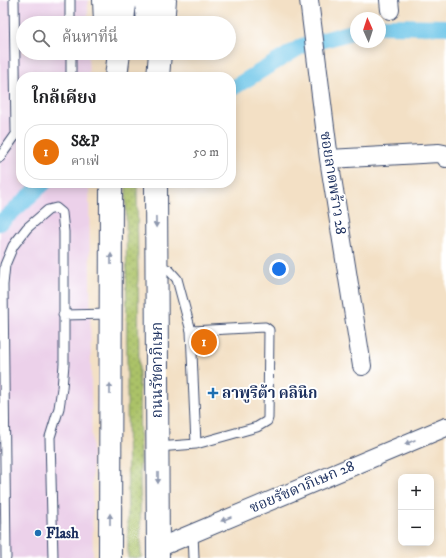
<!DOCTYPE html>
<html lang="th">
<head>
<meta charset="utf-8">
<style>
	:root { --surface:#fff; --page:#f2f2f2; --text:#202124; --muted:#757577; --line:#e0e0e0; --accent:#1f6fb2 }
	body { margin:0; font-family:"IM FELL DW Pica","Noto Serif Thai",serif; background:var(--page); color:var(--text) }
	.controls { position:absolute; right:12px; bottom:12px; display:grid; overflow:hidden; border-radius:8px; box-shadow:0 2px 10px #0003 }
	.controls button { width:36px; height:36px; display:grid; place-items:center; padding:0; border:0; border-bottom:1px solid var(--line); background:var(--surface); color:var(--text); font:20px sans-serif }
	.compass { position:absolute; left:350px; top:12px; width:36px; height:36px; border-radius:50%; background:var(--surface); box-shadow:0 2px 10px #0003; rotate:357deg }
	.you { position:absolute; left:279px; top:269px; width:14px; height:14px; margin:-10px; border:3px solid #fff; border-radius:50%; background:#1a73e8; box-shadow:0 0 0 6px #1a73e833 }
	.badge { display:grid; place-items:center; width:26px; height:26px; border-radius:50%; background:var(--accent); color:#fff; font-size:13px; font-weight:700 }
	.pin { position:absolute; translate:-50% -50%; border:2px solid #fff; box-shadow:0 1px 4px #0006 }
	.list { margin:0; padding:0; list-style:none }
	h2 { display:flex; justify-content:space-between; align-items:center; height:52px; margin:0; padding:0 16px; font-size:17px }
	h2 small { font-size:13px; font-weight:400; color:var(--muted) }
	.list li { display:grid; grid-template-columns:26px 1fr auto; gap:12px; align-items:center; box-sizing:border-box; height:56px; margin:0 8px 8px; padding:0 8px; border:1px solid var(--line); border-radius:16px }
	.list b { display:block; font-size:15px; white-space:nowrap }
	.list p { margin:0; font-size:13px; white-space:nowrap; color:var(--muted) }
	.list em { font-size:13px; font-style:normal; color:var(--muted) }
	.icon { flex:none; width:22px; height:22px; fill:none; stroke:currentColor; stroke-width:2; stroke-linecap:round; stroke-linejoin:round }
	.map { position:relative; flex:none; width:446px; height:558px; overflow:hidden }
	.search { position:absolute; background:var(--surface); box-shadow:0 2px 10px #0003; left:16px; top:16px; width:220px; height:44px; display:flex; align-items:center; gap:10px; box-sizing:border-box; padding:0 14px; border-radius:22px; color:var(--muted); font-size:15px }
	.panel { position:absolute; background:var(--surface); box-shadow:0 2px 10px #0003; left:16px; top:72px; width:220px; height:116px; border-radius:16px }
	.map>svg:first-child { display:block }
	.built { fill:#ecd1ea }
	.green { fill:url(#green-dots); stroke:#637862 }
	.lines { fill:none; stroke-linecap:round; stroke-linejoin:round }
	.canal { stroke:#6bc4e8; stroke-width:16 }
	.service-casing { stroke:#3b4a6d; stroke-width:11 }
	.minor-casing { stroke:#3b4a6d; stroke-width:20 }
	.primary-casing { stroke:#3b4a6d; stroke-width:24 }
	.service { stroke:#fff; stroke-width:9 }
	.minor { stroke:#fff; stroke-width:18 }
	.primary { stroke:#fff; stroke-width:22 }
	.oneway { fill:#8d97ae }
	.poi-dot { fill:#1f6fb2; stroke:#fff; stroke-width:1.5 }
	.labels { text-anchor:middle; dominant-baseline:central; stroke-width:4; stroke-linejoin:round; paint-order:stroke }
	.street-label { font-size:15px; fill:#1b2f5e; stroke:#fff }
	.poi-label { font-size:15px; font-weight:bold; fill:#1b2f5e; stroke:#fff; text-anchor:start }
</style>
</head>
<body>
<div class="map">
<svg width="446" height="558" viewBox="0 0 446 558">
	<defs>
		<pattern id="green-dots" width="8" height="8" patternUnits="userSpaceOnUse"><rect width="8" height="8" fill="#abc267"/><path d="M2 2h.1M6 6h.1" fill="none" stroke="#8a9e58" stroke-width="1.8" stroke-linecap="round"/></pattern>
	</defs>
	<rect width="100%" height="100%" fill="#fff"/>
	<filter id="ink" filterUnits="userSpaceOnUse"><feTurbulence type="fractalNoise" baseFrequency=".025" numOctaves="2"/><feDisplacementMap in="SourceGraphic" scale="8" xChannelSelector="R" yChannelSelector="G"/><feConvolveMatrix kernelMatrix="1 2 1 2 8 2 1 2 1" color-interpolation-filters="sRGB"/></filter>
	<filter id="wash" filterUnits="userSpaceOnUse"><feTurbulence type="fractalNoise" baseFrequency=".012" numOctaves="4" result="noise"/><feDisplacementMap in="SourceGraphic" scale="16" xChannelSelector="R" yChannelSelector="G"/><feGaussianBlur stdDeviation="0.9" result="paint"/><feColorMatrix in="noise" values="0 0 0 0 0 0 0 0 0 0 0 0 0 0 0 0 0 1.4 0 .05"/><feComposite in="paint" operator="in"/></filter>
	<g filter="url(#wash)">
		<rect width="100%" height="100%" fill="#f3e0c5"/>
		<path class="built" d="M0,0H88V23H23V53H88L89,77H21V183H89L93,558H0Z"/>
		<path class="green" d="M126,183H137L141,558H128Z"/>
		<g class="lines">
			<path class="canal" d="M380,26L446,27
				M231,89L302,46L356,31
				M0,223L44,183"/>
		</g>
	</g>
	<g filter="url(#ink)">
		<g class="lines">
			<defs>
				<path id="service" d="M14,0L16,131L17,133H21
					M70,0V23
					M71,53V77
					M0,157L17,133
					M157,265L169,270L177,279L191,331L265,327L269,330L268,418L267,421L257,427L196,444
					M63,315L111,314
					M158,447L196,444L191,331
					M193,533L194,558
					M6,558L3,285L5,265L13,246L27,228L48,210L56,208L62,213L64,232V364L62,388L59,408L50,437L53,558"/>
				<path id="minor" d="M309,0L329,159L362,366
					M389,0L390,10
					M329,159L439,153L444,154L446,158
					M158,548L446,427"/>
				<path id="primary" d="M104,0L105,23
					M146,0L148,23
					M123,23L125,0
					M163,23L165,0
					M116,77L119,53
					M158,77L160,53
					M156,183L158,558
					M110,558L111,183"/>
			</defs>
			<use href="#service" class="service-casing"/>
			<use href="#minor" class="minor-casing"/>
			<use href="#primary" class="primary-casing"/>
			<use href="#service" class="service"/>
			<use href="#minor" class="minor"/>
			<use href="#primary" class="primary"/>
		</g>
		<defs><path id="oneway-solid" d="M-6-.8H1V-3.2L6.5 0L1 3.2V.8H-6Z"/></defs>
		<g class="oneway">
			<use href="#oneway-solid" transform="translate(156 222) rotate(89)"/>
			<use href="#oneway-solid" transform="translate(111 259) rotate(-90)"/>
			<use href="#oneway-solid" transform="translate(110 389) rotate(-90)"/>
			<use href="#oneway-solid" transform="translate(410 442) rotate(157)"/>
			<use href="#oneway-solid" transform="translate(158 478) rotate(90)"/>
			<use href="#oneway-solid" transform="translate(110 519) rotate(-90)"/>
			<use href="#oneway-solid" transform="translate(226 519) rotate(157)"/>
		</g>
	</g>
	<g class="poi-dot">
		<path d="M211 387h4v4h4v4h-4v4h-4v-4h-4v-4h4z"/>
		<circle cx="38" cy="533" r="4"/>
	</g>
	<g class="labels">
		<g class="street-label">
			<text transform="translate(333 183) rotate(81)">ซอยลาดพร้าว 28</text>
			<text transform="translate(157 370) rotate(-90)">ถนนรัชดาภิเษก</text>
			<text transform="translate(302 487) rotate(-23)">ซอยรัชดาภิเษก 28</text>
		</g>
		<g class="poi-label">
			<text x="222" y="393">ลาพูริต้า คลินิก</text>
			<text x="46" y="533">Flash</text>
		</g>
	</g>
</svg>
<div class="controls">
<button>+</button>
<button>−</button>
</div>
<svg class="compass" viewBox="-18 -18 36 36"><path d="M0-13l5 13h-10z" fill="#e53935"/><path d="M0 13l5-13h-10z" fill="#757577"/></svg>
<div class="you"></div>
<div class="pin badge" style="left:204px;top:342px;background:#e8710a">1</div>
<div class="search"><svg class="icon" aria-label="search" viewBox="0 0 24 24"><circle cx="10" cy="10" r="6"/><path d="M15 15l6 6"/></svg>ค้นหาที่นี่</div>
<section class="panel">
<h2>ใกล้เคียง<small></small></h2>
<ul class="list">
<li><span class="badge" style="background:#e8710a">1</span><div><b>S&amp;P</b><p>คาเฟ่</p></div><em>50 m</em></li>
</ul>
</section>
</div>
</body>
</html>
